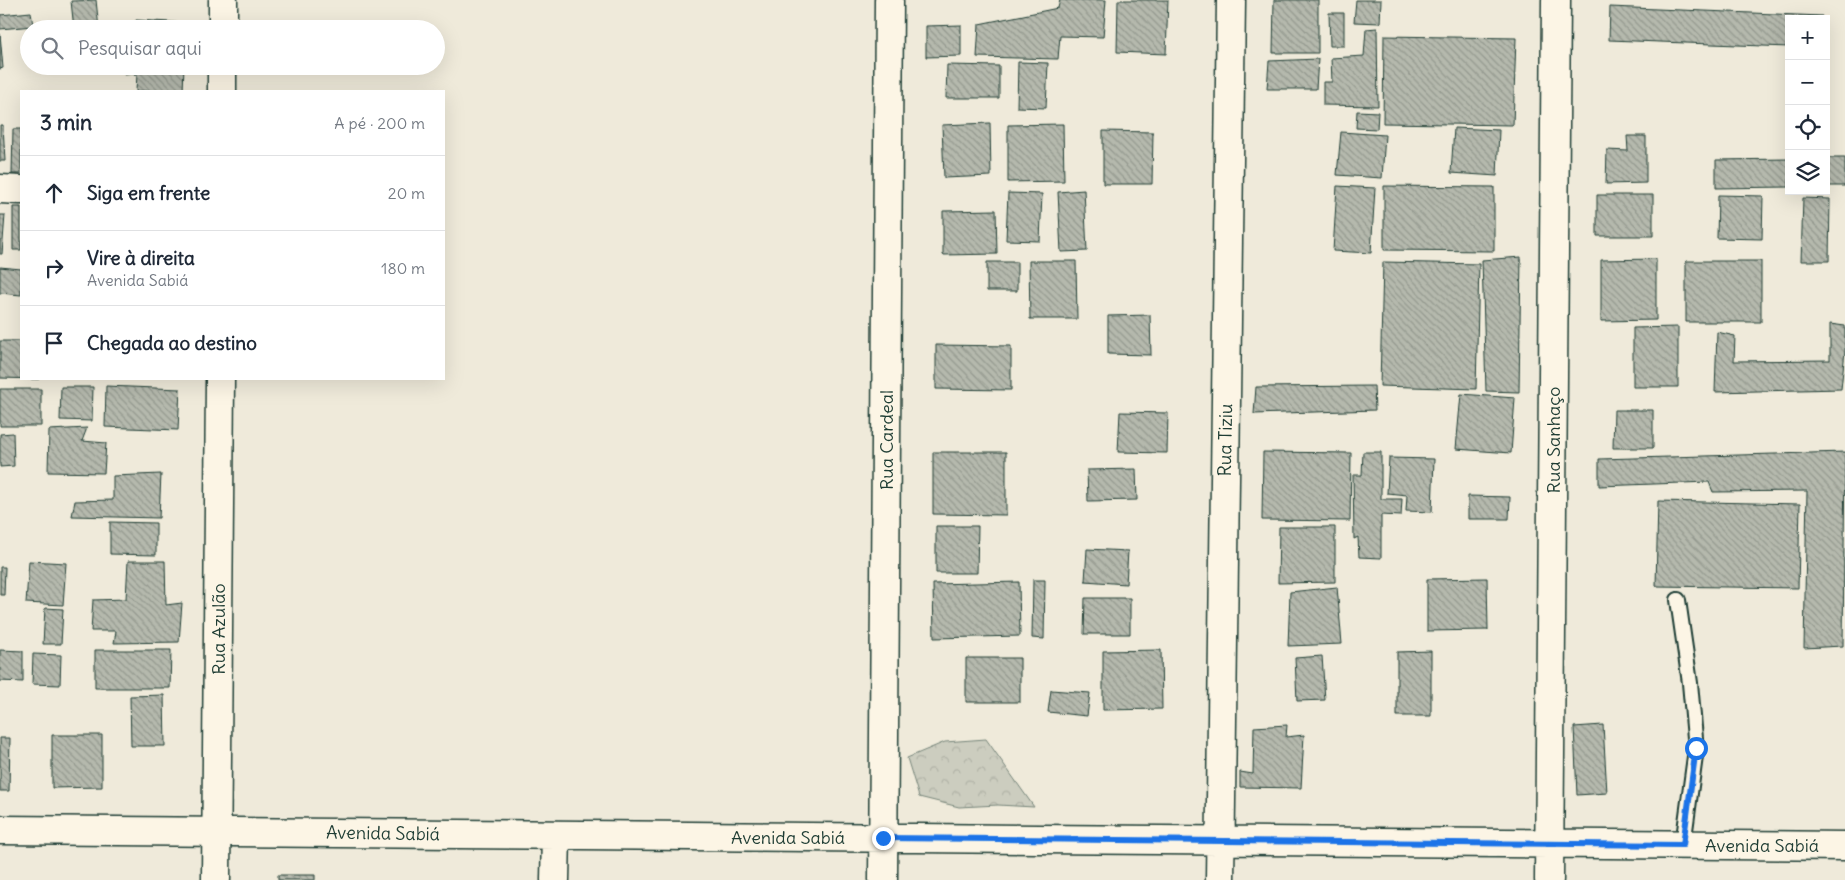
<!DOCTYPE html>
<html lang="pt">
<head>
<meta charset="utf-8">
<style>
	:root { --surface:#fff; --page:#f2f2f3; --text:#1f2937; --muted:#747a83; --line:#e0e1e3 }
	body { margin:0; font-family:Delius,sans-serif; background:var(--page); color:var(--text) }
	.controls { position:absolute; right:15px; top:15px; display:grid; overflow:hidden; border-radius:0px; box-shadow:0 5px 20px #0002 }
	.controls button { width:45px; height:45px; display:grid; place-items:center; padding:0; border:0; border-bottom:1px solid var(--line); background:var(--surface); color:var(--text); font:25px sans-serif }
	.stop { position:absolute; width:15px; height:15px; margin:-11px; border:4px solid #1a73e8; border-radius:50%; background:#fff }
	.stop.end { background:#1a73e8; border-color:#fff; box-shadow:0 1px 5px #0008 }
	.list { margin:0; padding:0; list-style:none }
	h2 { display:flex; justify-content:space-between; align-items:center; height:65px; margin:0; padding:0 20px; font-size:21px }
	h2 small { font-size:16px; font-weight:400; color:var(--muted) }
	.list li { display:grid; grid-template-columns:32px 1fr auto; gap:15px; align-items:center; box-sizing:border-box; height:75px; padding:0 20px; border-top:1px solid var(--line) }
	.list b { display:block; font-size:19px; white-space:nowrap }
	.list p { margin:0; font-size:16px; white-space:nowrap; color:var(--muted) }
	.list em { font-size:16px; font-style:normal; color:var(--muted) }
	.icon { flex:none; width:28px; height:28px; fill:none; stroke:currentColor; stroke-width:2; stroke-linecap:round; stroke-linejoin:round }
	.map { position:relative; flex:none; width:1845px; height:880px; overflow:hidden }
	.search { position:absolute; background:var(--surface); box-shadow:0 5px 20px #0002; left:20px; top:20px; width:425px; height:55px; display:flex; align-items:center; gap:12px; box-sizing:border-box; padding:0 18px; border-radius:28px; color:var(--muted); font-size:19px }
	.panel { position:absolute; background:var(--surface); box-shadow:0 5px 20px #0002; left:20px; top:90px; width:425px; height:290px; border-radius:0px }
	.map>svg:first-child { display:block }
	.forest { fill:url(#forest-crowns); stroke:#76857a }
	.building { fill:url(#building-back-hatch); stroke:#1f3d34 }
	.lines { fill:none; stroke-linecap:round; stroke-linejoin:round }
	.service-casing { stroke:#1f3d34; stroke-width:18 }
	.minor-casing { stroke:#1f3d34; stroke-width:31 }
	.service { stroke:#fcf5e5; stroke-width:14 }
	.minor { stroke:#fcf5e5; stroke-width:28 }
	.route { stroke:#1a73e8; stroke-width:6 }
	.labels { text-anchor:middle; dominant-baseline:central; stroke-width:4; stroke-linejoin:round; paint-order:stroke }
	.street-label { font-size:18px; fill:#1f3d34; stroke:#fcf5e5 }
</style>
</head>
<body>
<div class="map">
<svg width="1845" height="880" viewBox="0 0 1845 880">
	<defs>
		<pattern id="forest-crowns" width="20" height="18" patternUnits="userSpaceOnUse" patternTransform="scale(1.25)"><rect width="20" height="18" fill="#cccdbf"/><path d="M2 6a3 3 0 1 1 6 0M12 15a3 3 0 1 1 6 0" fill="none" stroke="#afb1a5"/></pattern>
		<pattern id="building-back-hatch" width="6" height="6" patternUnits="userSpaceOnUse" patternTransform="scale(1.25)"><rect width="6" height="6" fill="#b5b9ad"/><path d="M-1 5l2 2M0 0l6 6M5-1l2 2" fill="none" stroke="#93988e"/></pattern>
	</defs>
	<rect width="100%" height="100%" fill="#efeada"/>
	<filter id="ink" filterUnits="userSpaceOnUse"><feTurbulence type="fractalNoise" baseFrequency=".02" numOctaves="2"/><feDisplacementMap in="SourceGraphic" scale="10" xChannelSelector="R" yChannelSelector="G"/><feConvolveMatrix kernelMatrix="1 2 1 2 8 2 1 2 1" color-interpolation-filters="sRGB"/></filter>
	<g filter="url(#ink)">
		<path class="forest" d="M986,739L1034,807L998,805L959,807L919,797L907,758L945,742Z"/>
		<path class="building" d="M96,0L99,29H74L71,1Z
			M1060,0H1106L1103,37L1060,36L1058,59L977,57L979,24L1058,8Z
			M1118,0H1168L1166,54L1117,52Z
			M1274,0H1318V53H1273Z
			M1356,0H1381L1380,23L1354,22Z
			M1610,7L1822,16V19H1789V47L1609,40Z
			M31,12L33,26L0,29V15Z
			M1329,13H1344V46H1330Z
			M136,20L186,23V29H134Z
			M961,25V56L926,57V26Z
			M1377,28L1378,106L1323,105V82H1332L1331,58L1364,56L1366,29Z
			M0,34L3,68L0,69Z
			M1384,36L1516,38L1513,125L1383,123Z
			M1318,59L1316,89H1267L1269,61Z
			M1018,62L1048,63L1046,108L1017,107Z
			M947,65L999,66V98H946Z
			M125,66H184L183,91H136L137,74L124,75Z
			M1357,111L1378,112L1377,129L1356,128Z
			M990,123L991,176L944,178L942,125Z
			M1063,124L1064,181L1008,182V125Z
			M0,125H3L5,161H0Z
			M1454,128L1499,130L1497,176L1451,173Z
			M13,129H21V174H12Z
			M1103,131L1153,132L1152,184H1103Z
			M1341,132L1385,135L1382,178L1337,175Z
			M1627,136H1646V183L1606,184L1607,150L1628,151Z
			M1826,158H1845V186H1826Z
			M1789,159V187L1716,188V160Z
			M1337,186L1375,188L1371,253L1333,251Z
			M1384,186L1494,187V251L1384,250Z
			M1084,190L1087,251L1061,252L1058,192Z
			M1008,193L1042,194L1040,241L1006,240Z
			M1597,195H1653V236H1597Z
			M1718,195L1763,196L1762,239L1717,238Z
			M1803,198L1830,199L1829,261H1801Z
			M13,207H21V250H13Z
			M996,210L997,254L943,255V211Z
			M0,215H5L2,254H0Z
			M1521,257L1519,392L1486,391L1482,260Z
			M1656,259V320L1601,321V260Z
			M1029,261H1076L1077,319H1030Z
			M1686,261H1761V322H1686Z
			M987,262H1017V291H987Z
			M1383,262L1479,264L1476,389L1380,386Z
			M0,267L21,269V295L0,293Z
			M1150,315L1151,355L1108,354V316Z
			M1830,324L1845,326V351L1841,389L1715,392L1717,332L1735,336L1734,361L1830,360Z
			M1678,327V387H1633V328Z
			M0,341H21V379H39L0,378Z
			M936,345L1011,346V390L936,389Z
			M106,386L180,389L178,430L105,427Z
			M1374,386L1375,410L1254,414L1256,387Z
			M61,387H93L92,421L60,420Z
			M0,389H41V426H0Z
			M1461,394L1515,398L1511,453L1456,449Z
			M1614,410H1653V448H1613Z
			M1120,412L1168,413L1167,453L1118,452Z
			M87,428L82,441L106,443L104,473L48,472L49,430Z
			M13,433L14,466L0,467V434Z
			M933,452H1006V515L933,514Z
			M1263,452L1351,453L1350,521L1262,520Z
			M1363,452H1381V499H1402L1401,516L1381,515V558L1359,557L1358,537L1354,539L1353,475H1362Z
			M1845,452L1843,646L1804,648L1807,491L1713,492L1709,482L1599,486V459Z
			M1389,458L1434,459L1432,512L1406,511L1407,495L1387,493Z
			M1136,469L1137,500L1088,501L1087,470Z
			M161,474L159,518L72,516L75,501L113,500V476Z
			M1468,496L1510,497L1509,519H1468Z
			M1658,501L1800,504L1798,588L1656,586Z
			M110,522L156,523V555L110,554Z
			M936,526H978L977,573H936Z
			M1279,527H1335V582L1278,583Z
			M1087,549L1128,551L1126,584L1085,581Z
			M29,561L66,563L63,605L26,603Z
			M128,561H165L166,605L182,603L179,642L114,643L116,631H91L93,600L126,599Z
			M0,567H5L4,595H0Z
			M1487,578L1488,630L1427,631V579Z
			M1033,580H1045L1044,639L1032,638Z
			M1019,582L1020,636L934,638L933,584Z
			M1337,587L1342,644L1288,646L1290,592Z
			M1085,598H1130V634H1084Z
			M45,608L63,609L61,644H43Z
			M0,650L23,651V682L0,681Z
			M95,650H171L170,688H95Z
			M1161,650L1162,709L1103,710V651Z
			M1431,651V716H1397V652Z
			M33,654L61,655L60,685L32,684Z
			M1322,656L1325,700L1297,701L1295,658Z
			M966,658H1020V702H966Z
			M1051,690L1090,693L1087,716L1048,712Z
			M164,695L165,746H131L130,696Z
			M1287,725L1286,737L1304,735L1301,788L1240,787V772L1253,774L1254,727Z
			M1603,725L1607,793L1577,795L1574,727Z
			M52,735H102V787L52,788Z
			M0,738H10L9,791H0Z
			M278,875H315V880H278Z"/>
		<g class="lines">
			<defs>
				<path id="service" d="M1678,600L1690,683L1696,749L1683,845"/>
				<path id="minor" d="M223,29V0
					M222,91V66
					M0,189L21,190
					M0,830L1845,846
					M216,880L220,379
					M555,880L556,835
					M883,880L889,0
					M1220,880L1231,0
					M1549,880L1556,0"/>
			</defs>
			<use href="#service" class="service-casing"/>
			<use href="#minor" class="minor-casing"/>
			<use href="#service" class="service"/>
			<use href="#minor" class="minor"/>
		</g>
	</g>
	<g class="lines" filter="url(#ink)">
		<path class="route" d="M883,838L1683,845L1696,748"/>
	</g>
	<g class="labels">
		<g class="street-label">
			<text transform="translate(886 440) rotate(-90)">Rua Cardeal</text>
			<text transform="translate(1225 440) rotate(-89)">Rua Tiziu</text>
			<text transform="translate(1553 440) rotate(-90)">Rua Sanhaço</text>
			<text transform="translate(218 629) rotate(-90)">Rua Azulão</text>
			<text transform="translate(383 833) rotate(1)">Avenida Sabiá</text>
			<text x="788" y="837">Avenida Sabiá</text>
			<text x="1762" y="845">Avenida Sabiá</text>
		</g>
	</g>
</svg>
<div class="controls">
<button>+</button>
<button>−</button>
<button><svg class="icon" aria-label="locate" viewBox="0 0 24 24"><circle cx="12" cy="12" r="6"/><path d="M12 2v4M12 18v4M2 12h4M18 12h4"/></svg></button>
<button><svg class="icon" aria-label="layers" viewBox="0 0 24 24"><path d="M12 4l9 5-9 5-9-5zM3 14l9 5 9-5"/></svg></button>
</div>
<div class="stop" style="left:1696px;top:748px"></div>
<div class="stop end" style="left:883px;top:838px"></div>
<div class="search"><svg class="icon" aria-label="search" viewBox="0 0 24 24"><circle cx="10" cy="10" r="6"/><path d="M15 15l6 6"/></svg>Pesquisar aqui</div>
<section class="panel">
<h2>3 min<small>A pé · 200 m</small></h2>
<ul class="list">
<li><svg class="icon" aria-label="ahead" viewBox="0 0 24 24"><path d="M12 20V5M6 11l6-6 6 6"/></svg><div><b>Siga em frente</b></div><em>20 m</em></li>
<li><svg class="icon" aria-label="right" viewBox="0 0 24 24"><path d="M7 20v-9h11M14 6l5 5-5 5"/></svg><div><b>Vire à direita</b><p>Avenida Sabiá</p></div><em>180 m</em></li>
<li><svg class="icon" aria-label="arrive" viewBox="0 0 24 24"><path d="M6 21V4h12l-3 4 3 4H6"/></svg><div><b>Chegada ao destino</b></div></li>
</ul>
</section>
</div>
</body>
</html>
